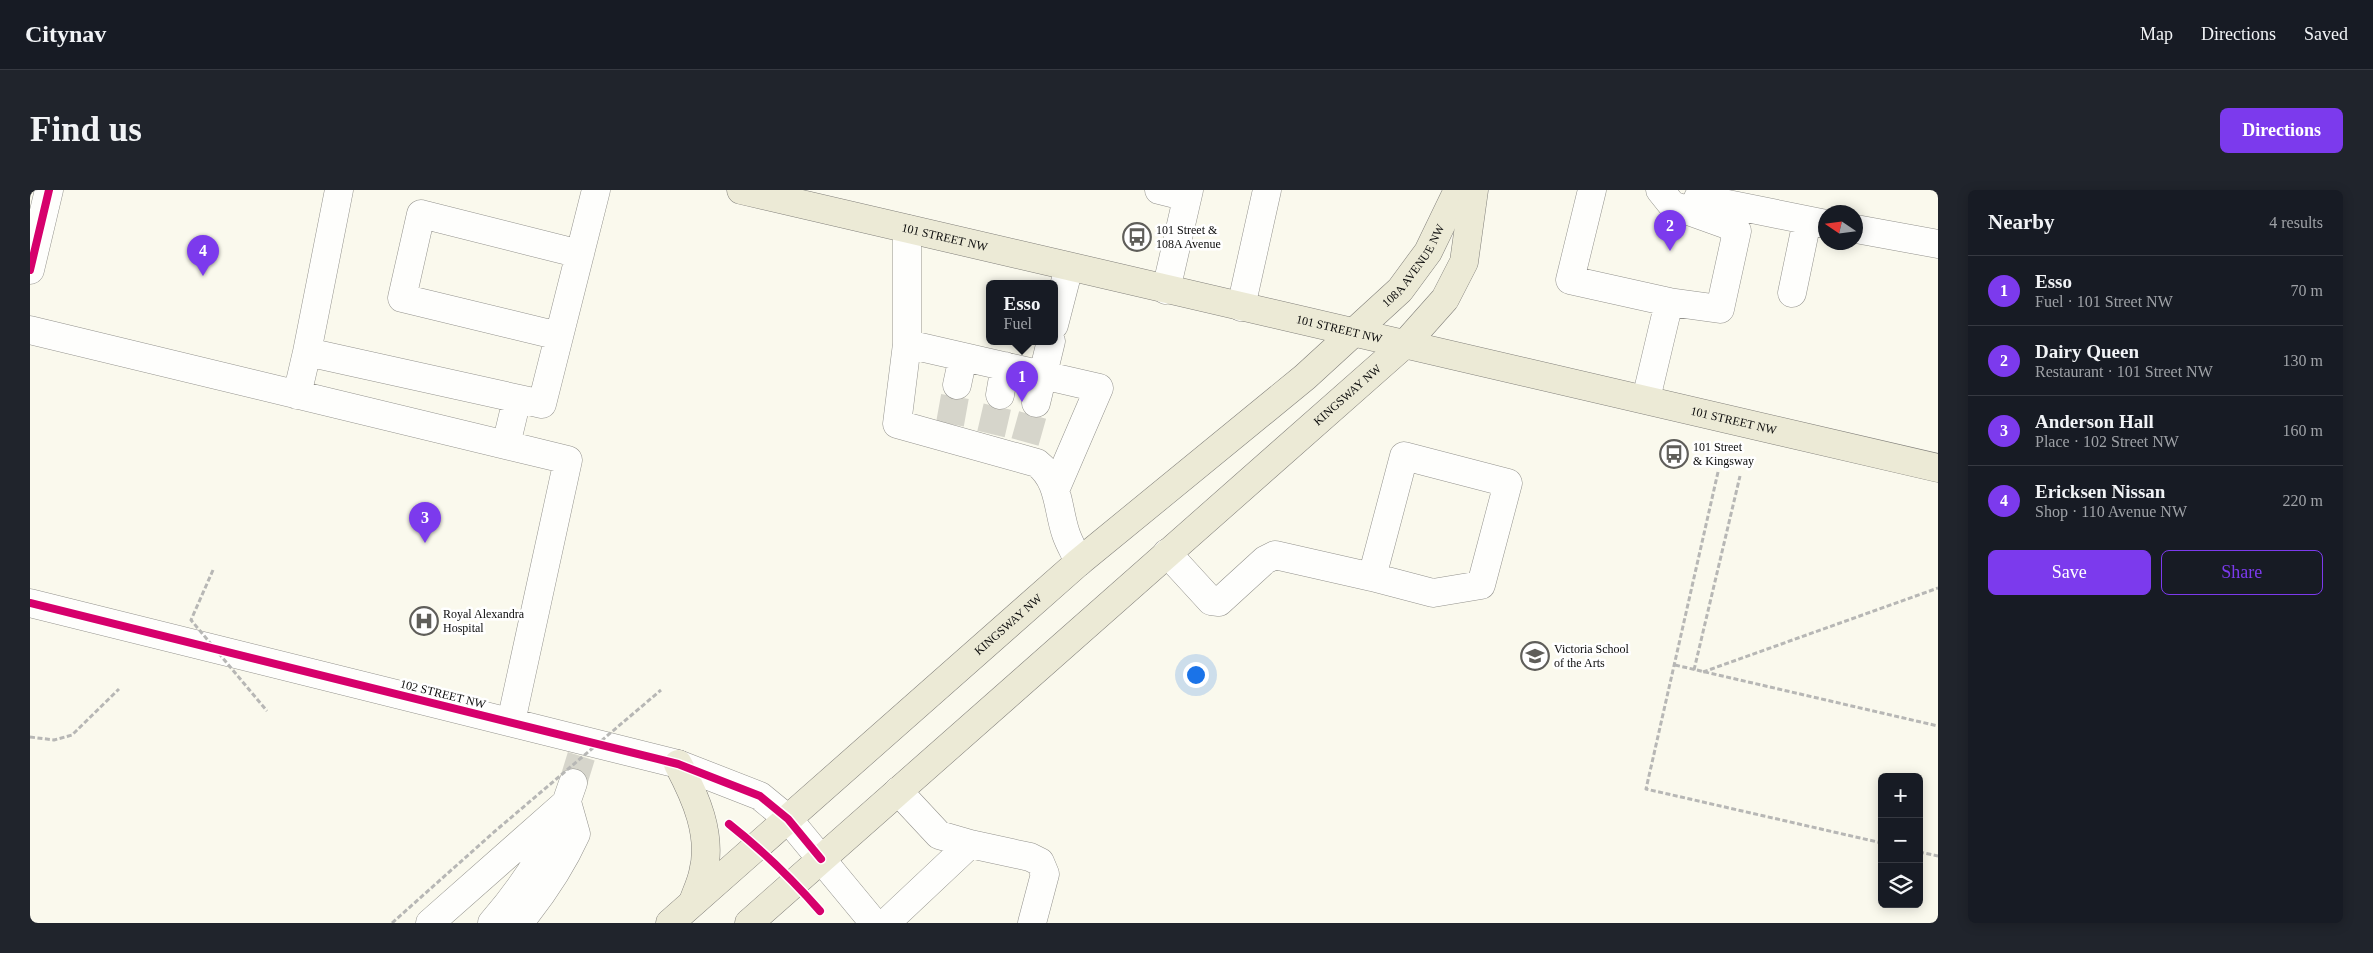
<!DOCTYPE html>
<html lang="en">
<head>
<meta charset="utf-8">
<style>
	:root { --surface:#171b24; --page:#20242c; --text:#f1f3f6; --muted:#9ea1a6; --line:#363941; --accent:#7c3aed }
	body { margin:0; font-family:Georgia,serif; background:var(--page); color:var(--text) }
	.controls { position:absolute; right:15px; bottom:15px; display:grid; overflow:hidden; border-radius:8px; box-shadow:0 2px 12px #0003 }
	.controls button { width:45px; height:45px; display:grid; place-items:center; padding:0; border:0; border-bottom:1px solid var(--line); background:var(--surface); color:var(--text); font:25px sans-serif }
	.compass { position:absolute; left:1788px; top:15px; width:45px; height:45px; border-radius:50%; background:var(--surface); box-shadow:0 2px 12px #0003; rotate:283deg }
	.you { position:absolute; left:1165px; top:484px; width:18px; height:18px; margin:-12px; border:4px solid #fff; border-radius:50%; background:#1a73e8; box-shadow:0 0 0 8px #1a73e833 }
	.badge { display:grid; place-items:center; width:32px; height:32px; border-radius:50%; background:var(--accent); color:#fff; font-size:16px; font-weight:700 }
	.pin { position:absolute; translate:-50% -41px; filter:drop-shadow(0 1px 2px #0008) }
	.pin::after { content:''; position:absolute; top:26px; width:18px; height:15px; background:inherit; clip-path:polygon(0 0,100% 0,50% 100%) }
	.popup { position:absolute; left:956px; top:90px; width:72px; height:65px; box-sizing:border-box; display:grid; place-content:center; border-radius:8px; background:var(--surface); filter:drop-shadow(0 1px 4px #0005); font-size:16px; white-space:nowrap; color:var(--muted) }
	.popup b { font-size:19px; color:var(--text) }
	.popup::after { content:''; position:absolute; left:50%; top:100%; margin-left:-10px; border:10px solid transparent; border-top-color:var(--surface) }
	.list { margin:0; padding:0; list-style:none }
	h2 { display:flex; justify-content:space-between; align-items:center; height:65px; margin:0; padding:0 20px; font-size:21px }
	h2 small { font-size:16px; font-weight:400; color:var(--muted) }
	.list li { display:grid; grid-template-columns:32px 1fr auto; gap:15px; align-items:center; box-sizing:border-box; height:70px; padding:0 20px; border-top:1px solid var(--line) }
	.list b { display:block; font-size:19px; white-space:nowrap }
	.list p { margin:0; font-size:16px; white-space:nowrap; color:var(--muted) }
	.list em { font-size:16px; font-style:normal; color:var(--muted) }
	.actions { display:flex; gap:10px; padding:15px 20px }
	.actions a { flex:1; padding:11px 0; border:1px solid var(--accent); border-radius:8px; text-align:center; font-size:18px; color:var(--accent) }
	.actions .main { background:var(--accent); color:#fff }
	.icon { flex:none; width:28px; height:28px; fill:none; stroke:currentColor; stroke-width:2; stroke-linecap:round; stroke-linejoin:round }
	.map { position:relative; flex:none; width:1908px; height:733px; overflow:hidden; border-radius:8px }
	header { display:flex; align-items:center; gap:30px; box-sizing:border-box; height:70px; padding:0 25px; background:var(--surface); border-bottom:1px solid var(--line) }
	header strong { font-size:24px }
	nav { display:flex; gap:28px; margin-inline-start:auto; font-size:18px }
	.intro { display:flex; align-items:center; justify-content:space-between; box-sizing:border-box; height:120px; padding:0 30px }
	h1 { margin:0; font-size:35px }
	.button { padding:12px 22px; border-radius:8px; background:var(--accent); color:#fff; font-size:18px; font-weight:700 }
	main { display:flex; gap:30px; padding:0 30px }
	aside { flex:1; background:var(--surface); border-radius:8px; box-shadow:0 2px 12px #0003 }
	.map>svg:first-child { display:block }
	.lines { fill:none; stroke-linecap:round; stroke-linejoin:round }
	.minor-tunnel { stroke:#d6d5cb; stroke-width:28; stroke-dasharray:28 14; stroke-linecap:butt }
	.minor-casing { stroke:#93928d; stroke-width:29 }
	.major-casing { stroke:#807f7a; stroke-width:29 }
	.path { stroke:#b7b7b5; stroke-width:3; stroke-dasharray:5 2.5; stroke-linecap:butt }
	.minor { stroke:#fefefc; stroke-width:28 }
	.major { stroke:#ecead6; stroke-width:28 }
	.path-bridge { stroke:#b7b7b5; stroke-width:3; stroke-dasharray:5 2.5; stroke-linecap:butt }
	.cycleway-casing { stroke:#fff; stroke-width:11 }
	.cycleway { stroke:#d6006c; stroke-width:8 }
	.labels { text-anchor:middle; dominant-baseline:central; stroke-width:5; stroke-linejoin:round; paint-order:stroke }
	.poi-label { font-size:12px; fill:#0b0b0b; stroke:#fff; text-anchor:start }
	.street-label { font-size:12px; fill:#0b0b0b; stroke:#fff }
</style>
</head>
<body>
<header>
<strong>Citynav</strong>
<nav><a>Map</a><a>Directions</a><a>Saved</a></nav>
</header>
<div class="intro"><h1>Find us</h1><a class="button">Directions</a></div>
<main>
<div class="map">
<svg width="1908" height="733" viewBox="0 0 1908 733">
	<rect width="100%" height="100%" fill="#faf9ed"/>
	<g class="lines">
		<path class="minor-tunnel" d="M920,234L927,195
			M961,244L970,205
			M995,252L1006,213
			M543,593L556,551"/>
		<defs>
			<path id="minor" d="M309,0L277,162L512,214L566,0
				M1129,0L1157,7
				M1562,0L1540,90L1639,112L1616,209
				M1630,0L1642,15L1695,34L1707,41L1690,119L1639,112
				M1668,8L1796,34
				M877,39V154L867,234L1007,273C1030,291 1027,318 1036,344C1039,353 1045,363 1049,372
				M1826,39L1908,54
				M0,80L19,0
				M1136,100L1159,0
				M1762,103L1777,31
				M1211,117L1237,0
				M1024,135L1039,77
				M0,140L538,270L481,532
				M529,146L372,108L391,24L550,64
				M877,154L1069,198L1026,298
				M927,195L933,167
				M267,205L277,162
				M970,205L975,176
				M1006,213L1021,151
				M476,255L487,209
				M1137,363L1181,411L1189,412L1235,370L1245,365L1342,387L1374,266L1478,293L1451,395L1403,403L1342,387
				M0,413L648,574L730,606L758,629L844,733
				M868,601L909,645L940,654L1000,667L1010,672L1015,684L1002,733
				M400,733L537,612L546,644C531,677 512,705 489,733
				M462,733C499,690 526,647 543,593
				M856,733L940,654"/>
			<g id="major">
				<path id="s1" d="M711,0L1908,278"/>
				<path d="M648,574C665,606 683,645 673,683C671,693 666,703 663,712"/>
				<path id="s2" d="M640,733L1049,372L1275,187L1370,100L1398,62L1428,0"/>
				<path id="s3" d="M719,733L1375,154L1415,109L1434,72L1444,0"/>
			</g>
		</defs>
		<use href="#minor" class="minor-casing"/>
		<use href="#major" class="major-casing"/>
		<path class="path" d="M1688,282L1616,599L1852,653
			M1645,475L1908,536
			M1664,480L1710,286
			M1673,482L1908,398
			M0,547L24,550L42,545L89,499
			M1889,662L1908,666"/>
		<use href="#minor" class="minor"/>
		<use href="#major" class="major"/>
		<path class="path-bridge" d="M183,380L161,430L237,521
			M362,733L464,642L631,500"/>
		<defs>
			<path id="cycleway" d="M0,80L19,0
				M0,413L648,574L730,606L758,629L791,669
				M699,634C732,660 762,689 790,721"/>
		</defs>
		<use href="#cycleway" class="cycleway-casing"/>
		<use href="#cycleway" class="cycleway"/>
	</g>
	<defs>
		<symbol id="bus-ring" viewBox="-11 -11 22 22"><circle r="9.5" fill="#fff" stroke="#5f5e5a" stroke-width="1.5"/><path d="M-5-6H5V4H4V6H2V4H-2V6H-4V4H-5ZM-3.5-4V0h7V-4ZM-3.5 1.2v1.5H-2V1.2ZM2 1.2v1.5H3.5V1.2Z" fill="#5f5e5a"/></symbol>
		<symbol id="hospital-ring" viewBox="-11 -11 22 22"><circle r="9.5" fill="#fff" stroke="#5f5e5a" stroke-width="1.5"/><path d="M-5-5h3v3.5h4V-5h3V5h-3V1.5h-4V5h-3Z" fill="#5f5e5a"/></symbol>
		<symbol id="school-ring" viewBox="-11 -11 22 22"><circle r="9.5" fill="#fff" stroke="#5f5e5a" stroke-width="1.5"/><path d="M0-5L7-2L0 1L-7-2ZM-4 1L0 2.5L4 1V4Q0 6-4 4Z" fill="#5f5e5a"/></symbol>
	</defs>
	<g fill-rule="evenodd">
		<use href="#bus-ring" x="1091" y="31" width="32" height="32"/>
		<use href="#bus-ring" x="1628" y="248" width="32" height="32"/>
		<use href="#hospital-ring" x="378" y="415" width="32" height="32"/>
		<use href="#school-ring" x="1489" y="450" width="32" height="32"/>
	</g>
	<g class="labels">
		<g class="poi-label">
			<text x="1126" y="40">101 Street &amp;<tspan x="1126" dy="14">108A Avenue</tspan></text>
			<text x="1663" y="257">101 Street<tspan x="1663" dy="14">&amp; Kingsway</tspan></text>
			<text x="413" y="424">Royal Alexandra<tspan x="413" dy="14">Hospital</tspan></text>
			<text x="1524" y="459">Victoria School<tspan x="1524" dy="14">of the Arts</tspan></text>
		</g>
		<g class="street-label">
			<text stroke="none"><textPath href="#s1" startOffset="209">101 STREET NW</textPath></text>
			<text stroke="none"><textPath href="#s2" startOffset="994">108A AVENUE NW</textPath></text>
			<text stroke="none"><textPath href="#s1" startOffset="614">101 STREET NW</textPath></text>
			<text stroke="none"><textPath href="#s3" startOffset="798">KINGSWAY NW</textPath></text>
			<text stroke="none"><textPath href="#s1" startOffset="1019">101 STREET NW</textPath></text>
			<text stroke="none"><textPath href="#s2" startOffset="451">KINGSWAY NW</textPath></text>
			<text transform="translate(413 504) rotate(14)">102 STREET NW</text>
		</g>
	</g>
</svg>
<div class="controls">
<button>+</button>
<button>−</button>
<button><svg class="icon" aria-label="layers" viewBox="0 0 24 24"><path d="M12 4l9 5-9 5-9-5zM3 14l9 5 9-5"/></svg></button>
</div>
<svg class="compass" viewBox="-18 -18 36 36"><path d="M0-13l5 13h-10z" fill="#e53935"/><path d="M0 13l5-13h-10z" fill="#9ea1a6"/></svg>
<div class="you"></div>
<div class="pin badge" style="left:992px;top:212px">1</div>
<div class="popup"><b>Esso</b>Fuel</div>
<div class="pin badge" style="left:1640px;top:61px">2</div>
<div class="pin badge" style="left:395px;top:353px">3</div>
<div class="pin badge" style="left:173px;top:86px">4</div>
</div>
<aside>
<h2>Nearby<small>4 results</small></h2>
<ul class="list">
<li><span class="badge">1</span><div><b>Esso</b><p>Fuel · 101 Street NW</p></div><em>70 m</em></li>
<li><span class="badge">2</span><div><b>Dairy Queen</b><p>Restaurant · 101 Street NW</p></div><em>130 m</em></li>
<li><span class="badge">3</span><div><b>Anderson Hall</b><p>Place · 102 Street NW</p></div><em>160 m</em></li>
<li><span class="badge">4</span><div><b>Ericksen Nissan</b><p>Shop · 110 Avenue NW</p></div><em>220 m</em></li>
</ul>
<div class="actions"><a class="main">Save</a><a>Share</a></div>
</aside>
</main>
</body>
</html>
